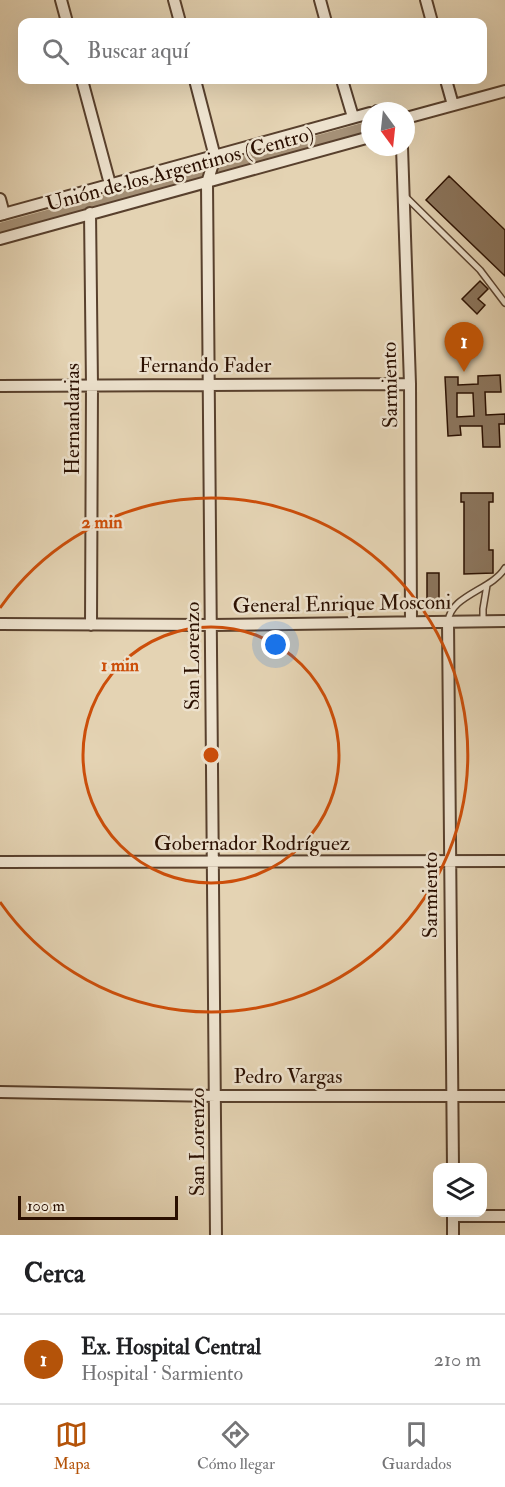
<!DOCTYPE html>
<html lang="es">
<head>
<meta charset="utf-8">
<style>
	:root { --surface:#fff; --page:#f6f6f6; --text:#202124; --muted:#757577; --line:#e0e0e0; --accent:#b45309 }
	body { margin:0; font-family:"IM FELL Double Pica",serif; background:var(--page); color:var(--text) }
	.controls { position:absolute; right:18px; bottom:18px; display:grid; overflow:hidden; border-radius:12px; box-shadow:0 6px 24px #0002 }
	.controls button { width:54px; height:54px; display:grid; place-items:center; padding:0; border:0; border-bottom:2px solid var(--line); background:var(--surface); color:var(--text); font:30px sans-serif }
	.compass { position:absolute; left:361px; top:102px; width:54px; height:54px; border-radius:50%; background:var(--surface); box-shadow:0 6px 24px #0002; rotate:165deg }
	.scale { position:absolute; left:18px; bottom:15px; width:160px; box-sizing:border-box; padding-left:6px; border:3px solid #2a0f00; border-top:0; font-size:16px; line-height:21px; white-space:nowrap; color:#2a0f00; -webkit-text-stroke:4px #ede2ce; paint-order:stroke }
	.you { position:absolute; left:276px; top:645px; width:21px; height:21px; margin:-15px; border:4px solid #fff; border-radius:50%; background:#1a73e8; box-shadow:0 0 0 9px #1a73e833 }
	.badge { display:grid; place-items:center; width:39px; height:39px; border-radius:50%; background:var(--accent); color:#fff; font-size:20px; font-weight:700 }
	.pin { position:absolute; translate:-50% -50px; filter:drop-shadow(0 2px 3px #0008) }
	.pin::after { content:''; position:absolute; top:32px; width:21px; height:18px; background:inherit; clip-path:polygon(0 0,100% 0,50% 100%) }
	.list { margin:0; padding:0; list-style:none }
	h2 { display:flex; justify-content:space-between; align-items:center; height:78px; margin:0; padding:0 24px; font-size:26px }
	h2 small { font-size:20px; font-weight:400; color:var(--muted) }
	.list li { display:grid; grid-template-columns:39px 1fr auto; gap:18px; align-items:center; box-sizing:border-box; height:90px; padding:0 24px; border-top:2px solid var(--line) }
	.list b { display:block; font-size:22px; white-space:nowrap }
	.list p { margin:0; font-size:20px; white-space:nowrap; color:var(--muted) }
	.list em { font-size:20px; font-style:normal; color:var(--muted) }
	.icon { flex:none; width:33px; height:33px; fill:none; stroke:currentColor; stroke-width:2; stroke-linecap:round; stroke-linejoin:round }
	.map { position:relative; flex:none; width:505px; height:1235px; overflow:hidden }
	.search { position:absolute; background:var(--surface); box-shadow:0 6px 24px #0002; left:18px; right:18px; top:18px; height:66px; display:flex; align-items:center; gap:15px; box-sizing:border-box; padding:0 21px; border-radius:12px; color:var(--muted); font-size:22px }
	.sheet { height:168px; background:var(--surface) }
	nav { display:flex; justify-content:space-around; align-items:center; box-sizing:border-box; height:84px; border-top:2px solid var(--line); background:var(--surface); font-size:16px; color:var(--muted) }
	nav a { display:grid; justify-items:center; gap:3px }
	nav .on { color:var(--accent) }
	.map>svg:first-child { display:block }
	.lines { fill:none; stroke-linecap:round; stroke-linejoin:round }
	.canal { stroke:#a59076; stroke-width:10 }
	.building { fill:#8b755d; stroke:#2a0f00; stroke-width:1.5; fill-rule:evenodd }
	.service-casing { stroke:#58402d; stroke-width:8 }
	.minor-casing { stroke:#58402d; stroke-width:14 }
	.service { stroke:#ede2ce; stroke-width:5 }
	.minor { stroke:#ede2ce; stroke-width:10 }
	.ring { fill:none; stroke:#cc4e0a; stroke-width:3 }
	.labels { text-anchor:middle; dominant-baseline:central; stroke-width:5; stroke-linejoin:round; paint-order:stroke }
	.street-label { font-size:21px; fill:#2a0f00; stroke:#ede2ce }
	.centre { fill:#cc4e0a; stroke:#ede2ce; stroke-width:3 }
	.ring-label { font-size:18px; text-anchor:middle; font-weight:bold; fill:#cc4e0a; stroke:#ede2ce; stroke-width:5; stroke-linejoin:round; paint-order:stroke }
</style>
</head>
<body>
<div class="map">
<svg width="505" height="1235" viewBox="0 0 505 1235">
	<rect width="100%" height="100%" fill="#e4d3b3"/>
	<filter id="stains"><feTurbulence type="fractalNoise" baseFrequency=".00333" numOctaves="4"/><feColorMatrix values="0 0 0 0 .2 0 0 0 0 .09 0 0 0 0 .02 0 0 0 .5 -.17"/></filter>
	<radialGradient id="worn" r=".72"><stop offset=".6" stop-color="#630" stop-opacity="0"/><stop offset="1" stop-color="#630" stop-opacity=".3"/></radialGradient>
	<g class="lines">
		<path class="canal" d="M220,167L370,126
			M0,228L202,173"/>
	</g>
	<path class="building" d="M449,176L505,230V276L426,200Z
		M480,281L488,289L478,299L485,305L477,314L462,299Z
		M500,375L501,392H485L486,415L505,414V424H499L500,447H483L482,426H460L461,435L448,436L445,377H458V385L478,384V376ZM457,393H473L474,416L457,417Z
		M461,493H493V502H489V550H493V573L464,574V502H461Z
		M427,573H439V607H427Z"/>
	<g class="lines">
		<defs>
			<path id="service" d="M405,196L480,270L505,303
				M448,622C450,595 492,590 505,568
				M483,622V609L487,585"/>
			<path id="minor" d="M61,0L67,22
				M174,0L180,22
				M320,0L326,22
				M426,0L432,22
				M82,80L110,184
				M195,80L215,157L207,183L216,1235
				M342,80L353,117
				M446,80L453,105
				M377,111H385
				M406,118L505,91
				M402,147L410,384L411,622
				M0,199L4,214
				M90,213L92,385L91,625
				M0,215L370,113
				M0,239L370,137
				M0,386L410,384
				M448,622L453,1168
				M0,624L212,625L505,621
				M0,862L505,861
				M0,1092L216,1096H505
				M454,1216H505
				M453,1235V1212"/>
		</defs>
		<use href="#service" class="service-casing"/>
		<use href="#minor" class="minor-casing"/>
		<use href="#service" class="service"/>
		<use href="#minor" class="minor"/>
	</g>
	<g class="ring">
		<circle cx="211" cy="755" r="128"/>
		<path d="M0 608A257 257 0 1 1 0 902"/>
	</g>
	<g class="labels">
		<g class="street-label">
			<text transform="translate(180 169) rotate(-15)">Unión de los Argentinos (Centro)</text>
			<text x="205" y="365">Fernando Fader</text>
			<text transform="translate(390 385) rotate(-91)">Sarmiento</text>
			<text transform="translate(72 419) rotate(-90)">Hernandarias</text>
			<text transform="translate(342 604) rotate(-1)">General Enrique Mosconi</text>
			<text transform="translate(192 656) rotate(-90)">San Lorenzo</text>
			<text x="252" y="843">Gobernador Rodríguez</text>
			<text transform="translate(430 895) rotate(-90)">Sarmiento</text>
			<text x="288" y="1076">Pedro Vargas</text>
			<text transform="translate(197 1142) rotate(-90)">San Lorenzo</text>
		</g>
	</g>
	<circle cx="211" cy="755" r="9" class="centre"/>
	<g class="ring-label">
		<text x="102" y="528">2 min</text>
		<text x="120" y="671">1 min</text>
	</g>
	<rect width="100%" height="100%" filter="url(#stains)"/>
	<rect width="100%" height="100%" fill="url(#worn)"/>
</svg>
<div class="controls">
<button><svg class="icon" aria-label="layers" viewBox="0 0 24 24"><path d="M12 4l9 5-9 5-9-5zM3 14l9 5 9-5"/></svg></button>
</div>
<svg class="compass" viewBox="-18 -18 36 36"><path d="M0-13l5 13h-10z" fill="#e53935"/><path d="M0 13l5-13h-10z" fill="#757577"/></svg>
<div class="scale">100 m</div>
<div class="you"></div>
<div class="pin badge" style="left:464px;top:372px">1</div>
<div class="search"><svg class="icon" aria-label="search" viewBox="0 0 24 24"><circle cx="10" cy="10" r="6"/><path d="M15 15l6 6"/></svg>Buscar aquí</div>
</div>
<section class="sheet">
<h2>Cerca<small></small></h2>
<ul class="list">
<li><span class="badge">1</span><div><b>Ex. Hospital Central</b><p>Hospital · Sarmiento</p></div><em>210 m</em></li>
</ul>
</section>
<nav>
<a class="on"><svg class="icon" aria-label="map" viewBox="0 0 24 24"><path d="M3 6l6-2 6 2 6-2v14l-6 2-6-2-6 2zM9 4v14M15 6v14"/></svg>Mapa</a>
<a><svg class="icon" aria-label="directions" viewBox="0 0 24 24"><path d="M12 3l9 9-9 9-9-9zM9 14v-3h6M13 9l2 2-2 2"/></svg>Cómo llegar</a>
<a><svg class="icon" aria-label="saved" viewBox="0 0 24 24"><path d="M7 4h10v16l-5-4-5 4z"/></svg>Guardados</a>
</nav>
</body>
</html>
